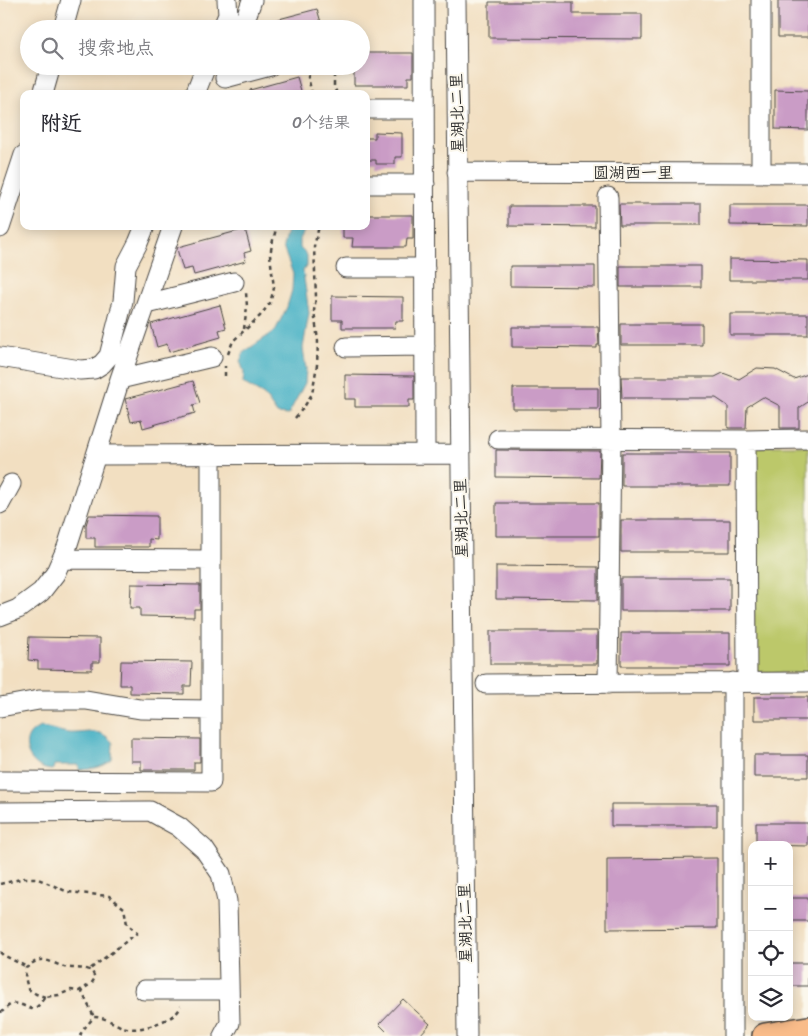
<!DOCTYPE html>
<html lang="zh">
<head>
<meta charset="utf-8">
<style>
	:root { --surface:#fff; --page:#f7f7f7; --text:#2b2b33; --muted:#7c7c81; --line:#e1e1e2 }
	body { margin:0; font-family:Sriracha,"LXGW WenKai TC",sans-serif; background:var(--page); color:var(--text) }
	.controls { position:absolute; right:15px; bottom:15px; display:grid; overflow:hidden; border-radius:10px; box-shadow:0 2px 12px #0003 }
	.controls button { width:45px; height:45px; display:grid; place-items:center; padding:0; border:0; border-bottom:1px solid var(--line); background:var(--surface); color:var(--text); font:25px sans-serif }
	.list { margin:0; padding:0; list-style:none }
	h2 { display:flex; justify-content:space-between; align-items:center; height:65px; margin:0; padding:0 20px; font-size:21px }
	h2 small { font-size:16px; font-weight:400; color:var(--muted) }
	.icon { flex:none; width:28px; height:28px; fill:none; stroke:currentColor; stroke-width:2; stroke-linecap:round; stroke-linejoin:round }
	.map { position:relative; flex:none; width:808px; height:1036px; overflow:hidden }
	.search { position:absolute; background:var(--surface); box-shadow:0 2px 12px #0003; left:20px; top:20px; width:350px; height:55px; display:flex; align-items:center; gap:12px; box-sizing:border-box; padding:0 18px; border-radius:28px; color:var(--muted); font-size:19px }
	.panel { position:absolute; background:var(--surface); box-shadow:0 2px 12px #0003; left:20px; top:90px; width:350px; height:140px; border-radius:10px }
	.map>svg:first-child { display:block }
	.green { fill:#bcc86a; stroke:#747a4a }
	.water { fill:#47b1c5; stroke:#396e78 }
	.building { fill:#ca9cc6 }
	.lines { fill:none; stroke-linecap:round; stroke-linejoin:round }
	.minor-casing { stroke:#494642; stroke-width:21 }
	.major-casing { stroke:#494642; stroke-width:28 }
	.path { stroke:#494642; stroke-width:2.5; stroke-dasharray:4 4; stroke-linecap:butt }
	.minor { stroke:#fff; stroke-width:19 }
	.major { stroke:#f9bc8a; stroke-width:25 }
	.labels { text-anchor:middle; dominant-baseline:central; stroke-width:4; stroke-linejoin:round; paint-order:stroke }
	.street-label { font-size:16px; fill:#2b2b2b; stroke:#fbf7ec }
</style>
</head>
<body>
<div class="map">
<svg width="808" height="1036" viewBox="0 0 808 1036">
	<rect width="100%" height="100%" fill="#fbf7ec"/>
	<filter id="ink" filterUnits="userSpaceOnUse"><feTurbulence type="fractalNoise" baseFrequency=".02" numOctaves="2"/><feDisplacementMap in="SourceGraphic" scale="10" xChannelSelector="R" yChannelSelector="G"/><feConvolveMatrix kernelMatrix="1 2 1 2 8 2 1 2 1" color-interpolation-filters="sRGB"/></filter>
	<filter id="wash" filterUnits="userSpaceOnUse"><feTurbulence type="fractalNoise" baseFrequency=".0096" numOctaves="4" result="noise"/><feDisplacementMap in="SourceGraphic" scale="20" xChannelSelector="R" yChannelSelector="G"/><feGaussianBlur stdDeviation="1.12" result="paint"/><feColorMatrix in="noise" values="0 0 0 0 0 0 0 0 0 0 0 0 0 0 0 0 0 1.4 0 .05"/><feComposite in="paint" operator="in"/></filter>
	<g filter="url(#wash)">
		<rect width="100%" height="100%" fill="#f2dfc1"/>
		<path class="green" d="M754,446H808V673H754Z"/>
		<path class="water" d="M288,226H307L300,239V248L307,255V265L303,271L309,313L303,348L306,369L305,383L288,415L277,414L264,395L243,383L244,372L240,361L244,352L275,331L287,307L292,290L293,274L283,247Z
			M41,727C51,728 60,732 69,733C87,734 100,726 113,743L112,760C102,768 92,769 79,770V765H54L53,770C27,770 15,735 41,727Z"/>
		<g id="blocks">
			<path class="building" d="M778,0H808V37H778Z
				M489,2H573V14H642V39L489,38Z
				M317,9L323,29H257L256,25Z
				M361,53H413V77H408V85H354V66H361Z
				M297,77L302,94H250V90Z
				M775,90L808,91V130L775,129Z
				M375,132L402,133V157H395V164H376V160H366V138H375Z
				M619,204H701V225H620Z
				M730,205H808V226L730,225Z
				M509,206H595V227L509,226Z
				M366,215H413V239H407L406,247H352L353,238H343V226H366Z
				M245,229L251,251L244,253L246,261L194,275L192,268L183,270L177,249L178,247Z
				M729,259L808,260V280H729Z
				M510,266H595V287L510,286Z
				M620,266H701V287H620Z
				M332,296L403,297V321H396L395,328H342V320H332Z
				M220,305L226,328L219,330L221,337L169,352L167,344L157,347L151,324Z
				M730,314H808V335H730Z
				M621,324H702V345H621Z
				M512,327H598L599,345H597V348L512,347Z
				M757,368L775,369L794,379L808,374V402L799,408V428H780V406L763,397L747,407L746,428H728V406L716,398H622L621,377H715L723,373L739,379Z
				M345,375L414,376V400H409V407H355V399H345Z
				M193,381L200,403L193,405L195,413L143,428L141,420L131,422L125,399Z
				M513,388H598V409H513Z
				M496,450L600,451L599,478L496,477Z
				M622,453H730V486H622Z
				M496,503H599V536H496Z
				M89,515L157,516V540L149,539V547H95V538H86V525Z
				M621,520H730V552H621Z
				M496,566L598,567V600L496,599Z
				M621,578H730V611H621Z
				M131,584L200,585V609H194V617L140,616V608H130Z
				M490,631H597V664H490Z
				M621,633H730V666H621Z
				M29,637L100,638V662H92V670L38,669V661L28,660Z
				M121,661L192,662L191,686H184V694L130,693V685H120Z
				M754,697H808V720H754Z
				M131,738L200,739V762H194V770H141V761H131Z
				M754,755H808V777H754Z
				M611,804H717V826H611Z
				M756,823H808V846L756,845Z
				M717,858V928L607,929V859Z
				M789,898H808V921H789Z
				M789,963H808V986H789Z
				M403,999L430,1024L419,1036H391L379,1024Z"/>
		</g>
	</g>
	<g filter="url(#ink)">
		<use href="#blocks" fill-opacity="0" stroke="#494642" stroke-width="1"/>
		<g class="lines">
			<defs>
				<path id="minor" d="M424,0L425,454
					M456,0L467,1036
					M761,0V172
					M63,29L71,0
					M222,29L228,15L227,0
					M242,29L252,0
					M225,78L270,66
					M43,94L51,66
					M195,94L206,66
					M366,109H423
					M457,172L808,173
					M366,184H425
					M0,228L24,155
					M346,268H425
					M147,304L234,282
					M346,347L425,346
					M0,357L80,370L94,369L102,364L109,356L123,301L126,266L138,243L145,226
					M120,379L212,357
					M498,439L746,440
					M97,455L460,454
					M0,504L11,484
					M62,559L211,560
					M0,616L18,609L41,592L55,574L67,547L120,379L173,226
					M733,682V1036
					M747,682L746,440L808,439
					M486,684L808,682
					M608,684L611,439L608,197
					M0,707L39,700H86L140,709L211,710
					M0,781L211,782V454
					M0,812L150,811L179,827L204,849L221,874L227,901L230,1023L223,1036
					M144,990H229"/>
				<path id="major" d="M765,1036L808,1029"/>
			</defs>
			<use href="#minor" class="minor-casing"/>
			<use href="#major" class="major-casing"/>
			<path class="path" d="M334,66V86L337,94
				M312,94L308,77L312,69L316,66
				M244,329L247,307L246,292
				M228,354L233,341L260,316L270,303L274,288L270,255L273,240L277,226
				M225,376V366
				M295,418L304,407L312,394L317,365L318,341L314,311L316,297L314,247L319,226
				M0,884L25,878H36L68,892L109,896L124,908L127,924L137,933L89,970
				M0,952L3,955L27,967
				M81,990L94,1017
				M0,1012L3,1011C14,999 18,1004 32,1009L38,1006L45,997L59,995L71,990L79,991L91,984L95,978L92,971C83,967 74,969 64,967C58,965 51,961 44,960C37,959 31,964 26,968L25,977L28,989L36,994L45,997
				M80,1036L82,1031L94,1017C104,1017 111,1022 120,1026C136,1032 148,1027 163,1021C170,1018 178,1014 181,1006"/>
			<use href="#minor" class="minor"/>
			<use href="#major" class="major"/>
		</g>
	</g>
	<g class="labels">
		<g class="street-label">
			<text transform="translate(457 113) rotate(-91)">星湖北二里</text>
			<text x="633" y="172">圆湖西一里</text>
			<text transform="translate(461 518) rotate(-91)">星湖北二里</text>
			<text transform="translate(465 923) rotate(-91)">星湖北二里</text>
		</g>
	</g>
</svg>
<div class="controls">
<button>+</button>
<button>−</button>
<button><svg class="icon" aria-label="locate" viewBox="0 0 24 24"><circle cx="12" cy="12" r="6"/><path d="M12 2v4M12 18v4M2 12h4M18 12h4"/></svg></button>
<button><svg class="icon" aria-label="layers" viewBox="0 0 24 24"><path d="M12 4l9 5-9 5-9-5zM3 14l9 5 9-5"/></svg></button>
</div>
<div class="search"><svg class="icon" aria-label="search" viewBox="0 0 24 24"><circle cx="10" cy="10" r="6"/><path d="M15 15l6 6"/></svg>搜索地点</div>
<section class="panel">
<h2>附近<small>0个结果</small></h2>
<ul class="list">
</ul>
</section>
</div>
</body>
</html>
